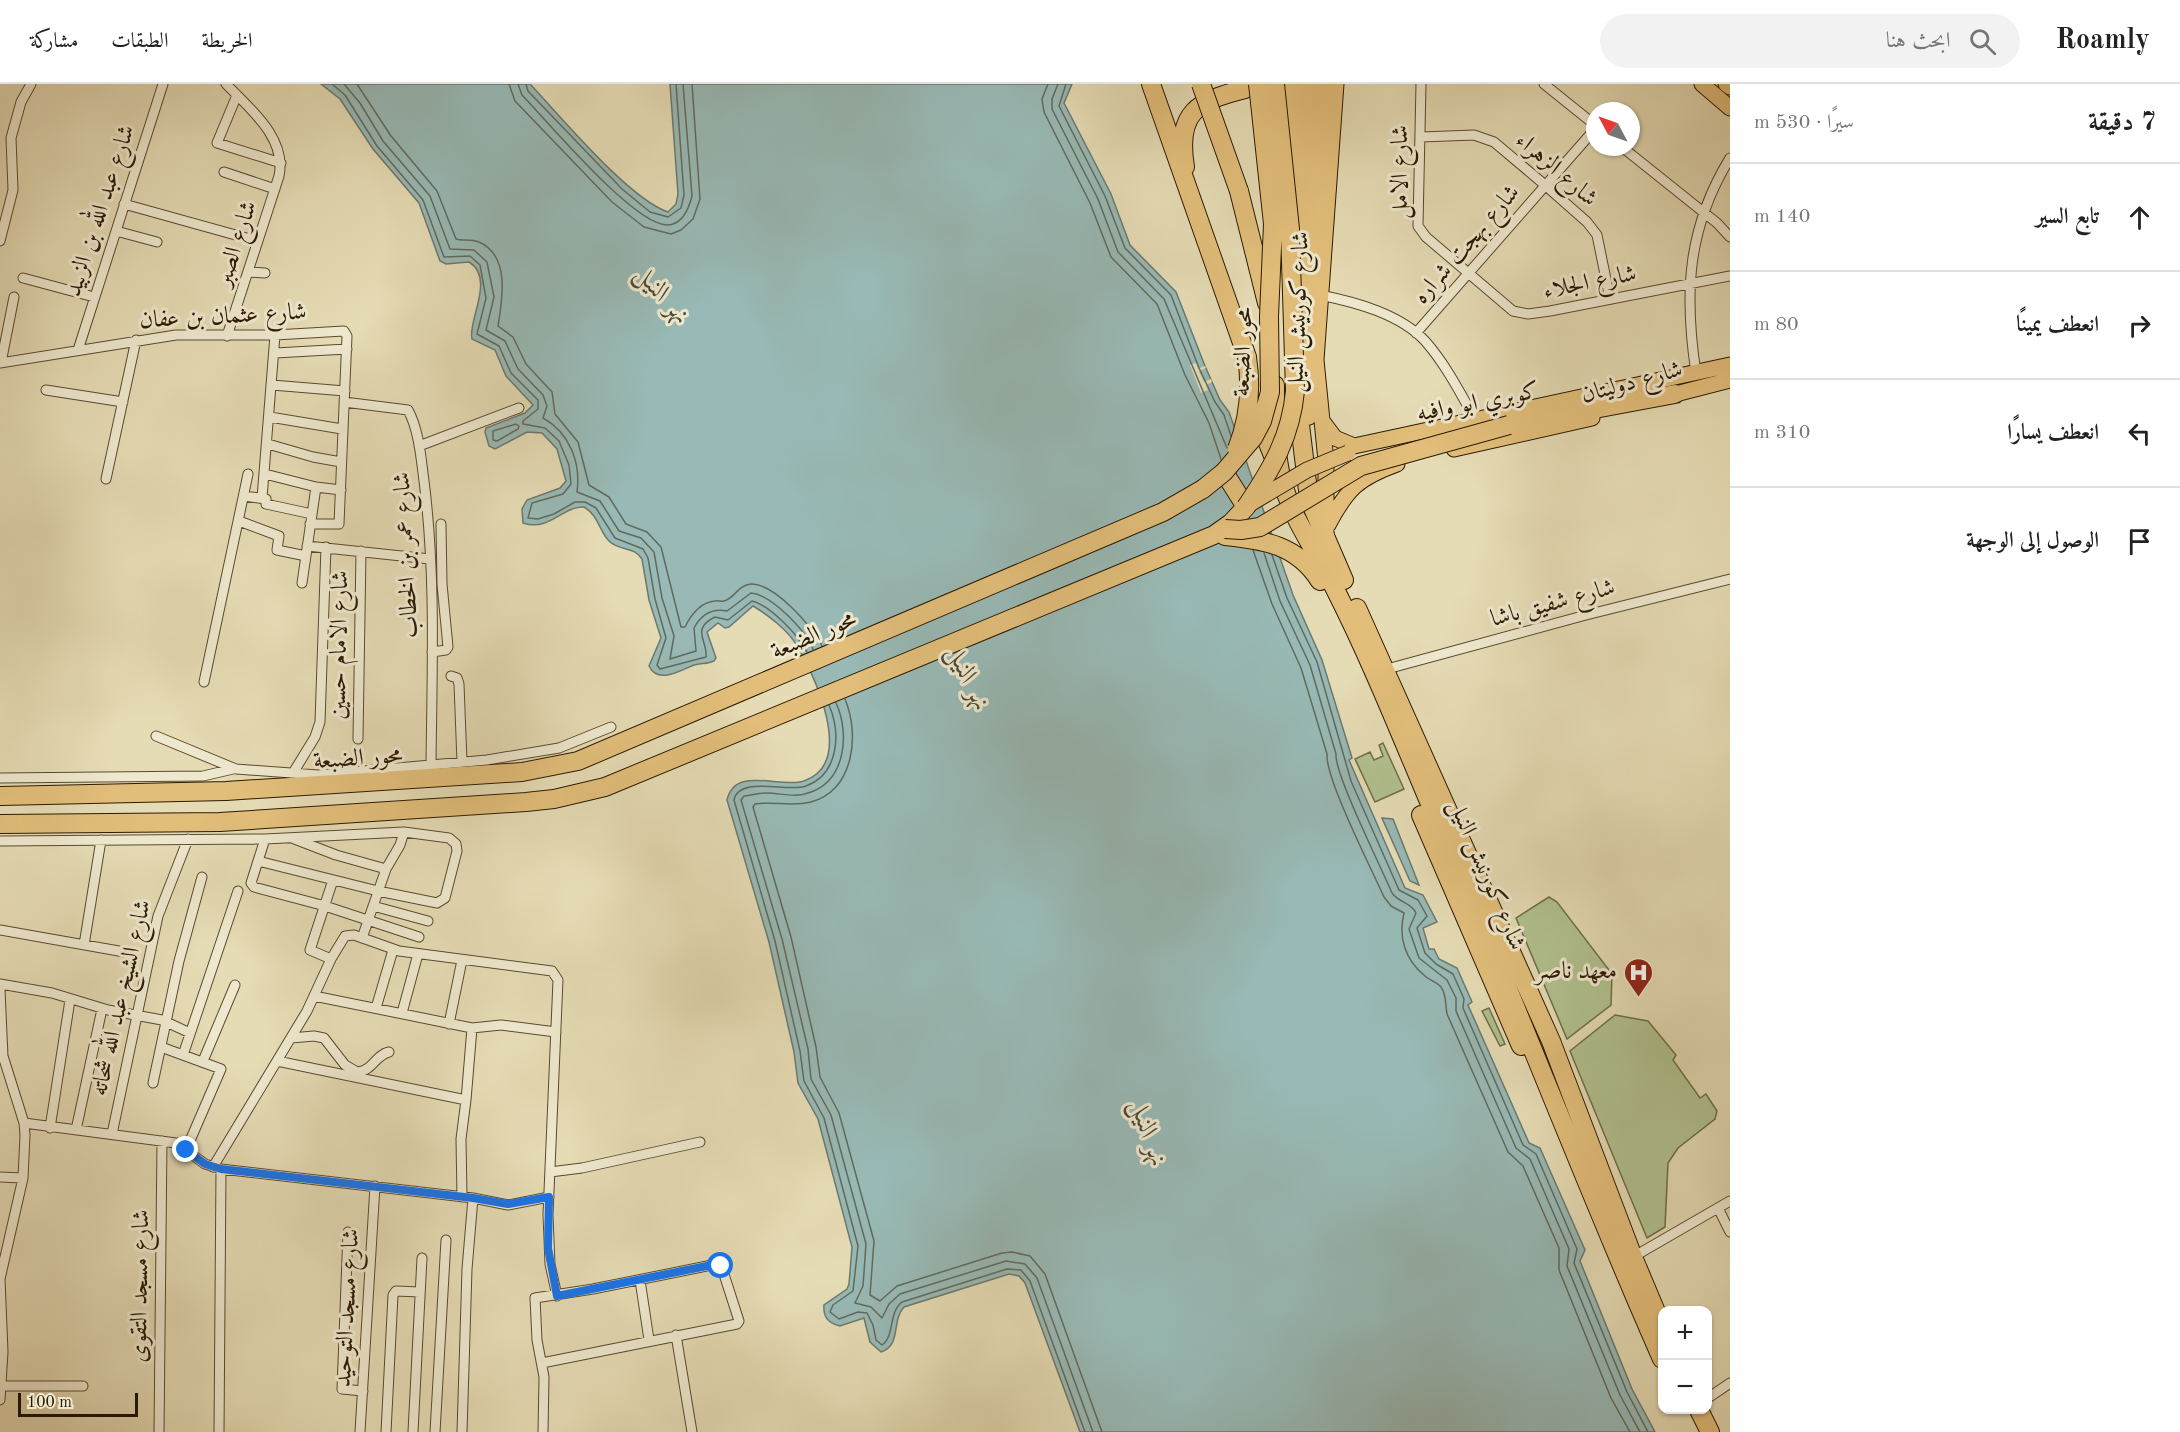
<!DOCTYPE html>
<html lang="ar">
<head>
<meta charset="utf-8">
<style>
	:root { --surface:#fff; --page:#f2f2f2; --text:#222; --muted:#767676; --line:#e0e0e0 }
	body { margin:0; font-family:"Old Standard TT",Amiri,serif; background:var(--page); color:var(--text); direction:rtl }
	.controls { position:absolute; right:18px; bottom:18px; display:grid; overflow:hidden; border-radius:12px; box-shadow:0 2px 4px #0004 }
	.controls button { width:54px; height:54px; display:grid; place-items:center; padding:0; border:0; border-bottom:2px solid var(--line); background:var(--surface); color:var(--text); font:30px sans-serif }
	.compass { position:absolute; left:1586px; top:18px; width:54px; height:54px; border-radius:50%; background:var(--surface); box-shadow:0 2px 4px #0004; rotate:311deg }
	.scale { position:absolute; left:18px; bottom:15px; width:120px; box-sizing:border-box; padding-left:6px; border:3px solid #2b1a03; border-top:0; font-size:16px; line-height:21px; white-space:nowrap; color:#2b1a03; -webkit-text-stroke:4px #eee8ce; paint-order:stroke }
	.stop { position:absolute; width:18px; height:18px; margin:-14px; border:4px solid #1a73e8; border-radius:50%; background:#fff }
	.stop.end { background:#1a73e8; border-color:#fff; box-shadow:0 2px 6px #0008 }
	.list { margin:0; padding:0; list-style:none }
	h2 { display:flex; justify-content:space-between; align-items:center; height:78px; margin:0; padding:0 24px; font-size:26px }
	h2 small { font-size:20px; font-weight:400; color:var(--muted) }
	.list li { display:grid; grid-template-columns:39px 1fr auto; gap:18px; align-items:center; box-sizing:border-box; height:108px; padding:0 24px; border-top:2px solid var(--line) }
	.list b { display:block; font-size:22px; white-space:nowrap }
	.list em { font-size:20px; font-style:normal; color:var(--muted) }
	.icon { flex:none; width:33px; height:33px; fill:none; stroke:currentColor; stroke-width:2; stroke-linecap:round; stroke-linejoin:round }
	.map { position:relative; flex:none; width:1730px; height:1348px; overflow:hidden; direction:ltr }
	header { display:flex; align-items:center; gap:36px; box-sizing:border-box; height:84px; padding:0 30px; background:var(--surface); border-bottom:2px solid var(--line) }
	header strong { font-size:28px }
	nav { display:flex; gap:33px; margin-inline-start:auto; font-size:21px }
	.search { width:420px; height:54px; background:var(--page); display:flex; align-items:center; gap:15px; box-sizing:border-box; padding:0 21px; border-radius:33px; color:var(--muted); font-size:22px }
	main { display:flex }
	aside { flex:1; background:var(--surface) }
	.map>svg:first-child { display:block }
	.green { fill:#b1c18f; stroke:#6e6e49; stroke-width:1.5 }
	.water { fill:#98b9b5; stroke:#6c796e; stroke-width:1.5 }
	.pier { fill:#e5dbb4 }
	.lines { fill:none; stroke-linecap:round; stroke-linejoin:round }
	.shore { stroke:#626a5c; stroke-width:1.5 }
	.street-casing { stroke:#5a4a2f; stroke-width:11 }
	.primary-casing { stroke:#2b1a03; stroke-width:17 }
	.highway-casing { stroke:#2b1a03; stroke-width:20 }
	.street { stroke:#eee8ce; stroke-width:9 }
	.primary { stroke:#e2be7a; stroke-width:15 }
	.highway { stroke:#e2be7a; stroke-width:18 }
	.primary-bridge-casing { stroke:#2b1a03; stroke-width:17; stroke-linecap:butt }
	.highway-bridge-casing { stroke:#2b1a03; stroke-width:20; stroke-linecap:butt }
	.primary-bridge { stroke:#e2be7a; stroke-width:15 }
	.highway-bridge { stroke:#e2be7a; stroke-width:18 }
	.route { stroke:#1a73e8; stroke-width:8 }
	.labels { text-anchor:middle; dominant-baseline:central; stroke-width:6; stroke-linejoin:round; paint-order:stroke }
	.street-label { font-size:24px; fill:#2b1a03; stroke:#eee8ce }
	.poi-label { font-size:24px; fill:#2b1a03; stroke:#eee8ce; text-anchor:end }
	.water-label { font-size:26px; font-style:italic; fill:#4c4a38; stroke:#eee8ce }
</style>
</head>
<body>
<header>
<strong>Roamly</strong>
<div class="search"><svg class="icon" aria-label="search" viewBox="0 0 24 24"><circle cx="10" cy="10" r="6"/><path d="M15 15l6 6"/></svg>ابحث هنا</div>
<nav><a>الخريطة</a><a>الطبقات</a><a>مشاركة</a></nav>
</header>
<main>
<aside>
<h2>7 دقيقة<small>سيرًا · 530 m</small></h2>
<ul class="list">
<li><svg class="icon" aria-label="ahead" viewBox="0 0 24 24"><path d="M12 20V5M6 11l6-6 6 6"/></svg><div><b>تابع السير</b></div><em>140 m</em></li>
<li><svg class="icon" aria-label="right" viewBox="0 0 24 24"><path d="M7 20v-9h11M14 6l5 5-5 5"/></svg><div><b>انعطف يمينًا</b></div><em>80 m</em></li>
<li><svg class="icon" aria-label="left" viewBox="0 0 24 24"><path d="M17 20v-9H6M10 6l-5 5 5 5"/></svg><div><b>انعطف يسارًا</b></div><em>310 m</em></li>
<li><svg class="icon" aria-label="arrive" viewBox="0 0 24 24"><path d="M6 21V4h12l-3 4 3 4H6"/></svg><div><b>الوصول إلى الوجهة</b></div></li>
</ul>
</aside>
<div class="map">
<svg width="1730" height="1348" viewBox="0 0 1730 1348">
	<rect width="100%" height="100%" fill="#e5dbb4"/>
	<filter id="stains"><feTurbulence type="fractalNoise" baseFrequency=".00333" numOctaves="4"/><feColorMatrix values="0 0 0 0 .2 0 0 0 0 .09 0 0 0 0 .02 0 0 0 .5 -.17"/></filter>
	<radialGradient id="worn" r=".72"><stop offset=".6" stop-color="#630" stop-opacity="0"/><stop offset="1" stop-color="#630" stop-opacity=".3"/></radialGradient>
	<path class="green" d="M1383,659L1404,705L1375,718L1355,675L1370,668L1374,676L1383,672L1379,661Z
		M1549,813L1557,818L1612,890L1611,921L1567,955L1516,834Z
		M1489,924L1505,960L1500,962L1482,927Z
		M1615,931L1648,937L1676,971L1673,976L1700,1014L1706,1010L1717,1027L1715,1035L1678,1064L1668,1079L1665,1143L1647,1154L1570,967Z"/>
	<path class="water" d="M321,0H530C561,33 629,115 668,128L676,120L678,110L670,0H1072L1064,19L1111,110L1130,161L1176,208L1205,282L1220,316L1229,328L1293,511L1322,576L1352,674L1349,676L1405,804L1423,811L1437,838L1423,844L1429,865H1434L1439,875L1457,884L1472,918L1468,921L1529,1059L1540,1064L1585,1166L1580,1177L1632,1305L1655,1348H1080L1025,1199L1019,1192L1009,1190L904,1223C891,1237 902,1261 881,1268L870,1258L864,1234L840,1242C828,1239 823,1233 824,1221L847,1205L849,1200L852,1163L818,1035L798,999L794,968L769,858L727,716C735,681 780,705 804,697C856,679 815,593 797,562C789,547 768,531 753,522L729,543L725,544L718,539L707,548L716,574L714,577C708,580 701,579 694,581C681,586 658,601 649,582L661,554L649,516L642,475C634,462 619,467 609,457C599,447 599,432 584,423C562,422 550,448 523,439L522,425L527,416L560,404L566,397L557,365L542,349L527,348L495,365L489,362L485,348L486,344L525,329L533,321L506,292L495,266L472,255C467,238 496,194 469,178L446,180L440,177L419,119L373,65L340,15Z
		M1382,734L1393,735L1419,801L1410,797Z"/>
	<path class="pier" d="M1196,279L1198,285L1205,282L1206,284L1199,287L1204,298L1211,295L1212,298L1206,301L1208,306L1201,309L1190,281Z"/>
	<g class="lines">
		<path class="shore" d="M332,0L345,11L377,62L423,116L444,173L470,172L480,181L486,214L477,250L499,262L511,289L538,316V325L523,337V340L545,344L559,357L569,381L571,400L563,410L532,419L528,434L538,435L554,430L575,418H585L596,424L615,454L643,465L648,474L655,515L666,554L657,581L660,585L706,573C708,557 690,545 715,533L728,536L752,517C770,521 799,552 807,568
			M344,0L360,19L383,57L430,112L450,165L474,166L487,178L494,213L486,246L505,257L518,285L543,311L547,322L543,334C570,349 581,379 577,408L600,417L619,447L641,454L654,468L662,514L674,552L670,575L696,567L694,544C701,531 712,524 727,527L751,509C772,511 806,547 813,565
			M357,0L391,52L437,107L456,155C463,157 471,155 479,158C511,172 502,217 498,242L513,253L526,280L552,308L555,330L578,358L589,401L609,413L626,440L647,448L661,463L681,543H685C691,531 701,518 715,517C718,516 721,518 724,517C735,514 738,501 751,500C774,499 813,543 822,562
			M509,0L515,17L612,118L644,143L671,150L681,146L693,135L700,115L692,0
			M518,0L522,11C548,38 634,141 667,141C683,141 689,124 692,112L683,0
			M526,0L528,7L622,105L650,128L668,133L681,124L684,111L676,0
			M1048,0L1042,15L1044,28L1090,119L1111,173L1157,220L1185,291L1209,339L1221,375
			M1058,0L1052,15V25L1098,115L1118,168L1164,215L1227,364
			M1066,0L1059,22L1105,112L1125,164L1171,211L1199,284L1215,318L1224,331L1231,352
			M516,340L519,342L518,345L497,357L493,356V347Z
			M1253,466L1272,520L1301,584L1327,670C1325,694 1372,786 1384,813L1391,822L1404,829C1398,853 1405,876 1425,892C1429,896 1437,898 1441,903C1447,911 1445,921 1447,930L1508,1068L1523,1082L1559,1164V1186L1611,1314L1630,1348
			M1264,469L1280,517L1310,581L1336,670C1334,689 1382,785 1392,809C1399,819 1411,818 1416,829L1409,845L1419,874L1447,896L1456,914V927L1516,1064L1530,1075L1569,1165L1567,1182L1620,1311L1640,1348
			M1272,471L1287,514L1317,578L1351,697L1399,806L1418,816L1427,832L1417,844L1425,869L1436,880L1453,890L1464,915L1463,924L1523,1061L1536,1070L1577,1165L1574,1179L1627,1308L1648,1348
			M845,615C860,651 854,706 811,718C792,723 773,717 755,720L753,723L791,853L816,963L820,993L839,1029L874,1157L870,1211L880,1217L897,1202L1002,1169L1012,1168L1030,1172L1045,1190L1102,1348
			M836,619C850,649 846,698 808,709C794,714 781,709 767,709C759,709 751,711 744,712L741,716L782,855L808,965L811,995L831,1031L866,1160L863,1202L855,1219L871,1223L882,1234L889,1220L900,1210L1006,1177L1025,1180L1037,1194L1093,1348
			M829,621C841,649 839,690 806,702C789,709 739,691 734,716L775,857L800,967L804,997L824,1034L858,1162L853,1207L833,1221L830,1228L839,1235L858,1228L867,1229L873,1241L876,1256L882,1261C895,1252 888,1229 902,1218L1007,1185L1021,1186L1030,1197L1085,1348"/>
		<defs>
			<path id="street" d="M226,0C250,25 287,54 279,92L227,252
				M1421,0L1418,142L1426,153L1513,227L1528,230L1550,227L1730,192
				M1544,0L1595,41
				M237,11L217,59L281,79
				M1421,53L1474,51L1494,58L1545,101L1587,138L1597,151L1610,215
				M1622,63L1717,139L1730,153
				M224,88L275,105
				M124,120L257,157
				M116,147L157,158
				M0,157L13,106L11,54L21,18L31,0
				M248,188L265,189
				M23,194L94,213
				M1320,211C1355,218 1401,230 1426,258C1446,281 1461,310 1476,337
				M1416,249L1595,45
				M78,266L163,0
				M275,269L347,265
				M0,279L176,251H275L344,247L347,252L339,440H310
				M1,279L14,213
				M1696,289C1684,210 1687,144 1730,74
				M272,301L345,307
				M46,306L123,318
				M344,318L408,326C419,346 421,374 424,397C436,491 432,587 431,681
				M270,333L342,345
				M268,360L313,373L341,378
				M419,362L519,324
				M265,390L316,403L341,406
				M106,395L136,256
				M244,412L266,415V420L312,430
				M262,414L275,251
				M239,437L279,452L277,466L306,472
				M307,462L430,475
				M302,499L316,403
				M432,568L446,566L448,563L442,500L441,440
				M1387,585L1586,531L1730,495
				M451,592L457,594L459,600L462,678
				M204,598L248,390
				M156,652L236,685L318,691L487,676L559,664L611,643
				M358,655L361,467
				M293,689L315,653L320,638L326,463
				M0,694L203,692L233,685
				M292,754L336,771L386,785
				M0,757L265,755L404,748L449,754L456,760L457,767L445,814L437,819L378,807L258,777L265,755
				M258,777L251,799L254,803L325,822L419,853
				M373,822L428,837
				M0,846L130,869
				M362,854L386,785L400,761L404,748
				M84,861L101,756
				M331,875L310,866L333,796
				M0,900L52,909L108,926L162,936L190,949
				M0,906L3,972L24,1039L25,1051L23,1094L0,1195
				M314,912L472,944L501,941L556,948
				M376,924L393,866
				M402,929L418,870
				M449,940L462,876
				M291,954L314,952L324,954L345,981L357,988C373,987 375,971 389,968
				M161,963L221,985L186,1066
				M183,971L238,807
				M203,977L235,901
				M277,977L466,1016L461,1055L462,1113
				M153,999L179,877L202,793
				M466,1016L472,944
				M24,1039L176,1059L205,1080L221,1085L473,1114L508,1121L549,1113
				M50,1044L70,916
				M76,1046L102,925
				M112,1050L158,832L188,755
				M213,1083L307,927L331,875L345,852L354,851L399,867L552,887L558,896L548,1131L550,1180L557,1212
				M550,1088L582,1084L700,1058
				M0,1093L23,1094
				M1718,1124L1730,1148
				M348,1148L342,1305L363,1307
				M1633,1173L1730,1117
				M0,1195L3,1268L0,1316
				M640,1196L649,1256
				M676,1251L692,1348
				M542,1279L737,1240L739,1237L722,1184L717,1180L593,1205L535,1214L537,1256L544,1293L543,1348
				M1,1302H83
				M1708,1314L1730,1299
				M159,1348L162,1057
				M219,1348L221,1085
				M360,1348L375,1102
				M386,1348L393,1211L396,1207L420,1208
				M413,1348L422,1174
				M435,1348L446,1156
				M462,1348L467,1185L473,1114"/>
			<path id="primary" d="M1702,0L1730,24
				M1726,0L1730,3
				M1664,313L1730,296
				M1257,336L1276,383
				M1323,338L1335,354L1354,362L1730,281
				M1454,365L1592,334
				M1328,441C1347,405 1358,394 1397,380
				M1326,451V377L1316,276L1336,0"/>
			<path id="highway" d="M1151,0L1247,273
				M1285,61L1292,0
				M1185,83C1176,28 1197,17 1245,5
				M1239,107L1267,219
				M1297,169L1300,66L1308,0
				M1275,301C1275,332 1274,366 1282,396C1292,436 1318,469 1335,505C1375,584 1407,667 1442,748C1518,923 1585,1101 1662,1275
				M1297,316L1309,415L1344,496
				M1308,332L1306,193L1323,0
				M1509,341L1675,310
				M1225,452C1265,456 1297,461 1320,497
				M1357,524L1551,957L1633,1173L1662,1242
				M0,712L226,707L522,688L578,677L1163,428L1203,405
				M1421,731L1521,962
				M0,740L220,738L526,718L554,715L605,703L1214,451L1231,439L1246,423L1224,388
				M1699,1326L1710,1348"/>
		</defs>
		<use href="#street" class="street-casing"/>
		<use href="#primary" class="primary-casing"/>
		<use href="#highway" class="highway-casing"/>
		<use href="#street" class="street"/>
		<use href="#primary" class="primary"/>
		<use href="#highway" class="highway"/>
		<defs>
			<path id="primary-bridge" d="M1248,421L1307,386L1348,369"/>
			<path id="highway-bridge" d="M1201,0L1239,107
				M1237,365C1249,335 1252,306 1247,273
				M1203,405L1224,388L1253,354L1262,337L1270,308L1269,232L1273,140L1258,0
				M1246,423C1271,386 1291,353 1295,307L1290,145L1275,0
				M1225,445L1241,446L1260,443L1361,382L1509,341"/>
		</defs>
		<use href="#primary-bridge" class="primary-bridge-casing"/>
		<use href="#highway-bridge" class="highway-bridge-casing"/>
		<use href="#primary-bridge" class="primary-bridge"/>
		<use href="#highway-bridge" class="highway-bridge"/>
	</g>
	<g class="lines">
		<path class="route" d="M186,1066L205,1080L221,1085L473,1114L508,1120L549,1113L548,1164L557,1212L717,1180L721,1182"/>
	</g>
	<defs>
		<symbol id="hospital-pin" viewBox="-11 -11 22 30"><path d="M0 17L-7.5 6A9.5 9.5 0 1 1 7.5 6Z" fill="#8f2418" stroke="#eee8ce"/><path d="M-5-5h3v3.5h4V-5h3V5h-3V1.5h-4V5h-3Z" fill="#fff"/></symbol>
	</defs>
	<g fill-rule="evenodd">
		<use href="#hospital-pin" x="1622" y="872" width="33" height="45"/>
	</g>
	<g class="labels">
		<g class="street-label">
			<text transform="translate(1556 86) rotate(41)">شارع الزهراء</text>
			<text transform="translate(1401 88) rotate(-90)">شارع الامل</text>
			<text transform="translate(101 127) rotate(-72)">شارع عبد الله بن الزبيد</text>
			<text transform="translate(237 160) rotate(-72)">شارع الصبر</text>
			<text transform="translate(1467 161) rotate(-49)">شارع بهجت شراره</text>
			<text transform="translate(1590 199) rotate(-11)">شارع الجلاء</text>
			<text transform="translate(1299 228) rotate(-88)">شارع كورنيش النيل</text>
			<text transform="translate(223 233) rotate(-3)">شارع عثمان بن عفان</text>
			<text transform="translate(1244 268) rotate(-88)">محور الضبعة</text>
			<text transform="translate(1632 299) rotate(-15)">شارع دوليتان</text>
			<text transform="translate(1478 319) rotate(-11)">كوبري ابو وافيه</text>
			<text transform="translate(407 471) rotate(-93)">شارع عمر بن الخطاب</text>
			<text transform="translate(1553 520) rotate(-15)">شارع شفيق باشا</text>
			<text transform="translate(814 552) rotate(-23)">محور الضبعة</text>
			<text transform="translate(340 561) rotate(-89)">شارع الامام حسين</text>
			<text transform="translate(358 675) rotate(-4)">محور الضبعة</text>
			<text transform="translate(1486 791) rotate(67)">شارع كورنيش النيل</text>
			<text transform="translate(122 914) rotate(-77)">شارع الشيخ عبد الله شحاته</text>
			<text transform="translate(141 1202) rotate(-89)">شارع مسجد التقوى</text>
			<text transform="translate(348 1224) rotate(-87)">شارع مسجد التوحيد</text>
		</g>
		<g class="poi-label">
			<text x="1617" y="888">معهد ناصر</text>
		</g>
		<g class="water-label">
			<text transform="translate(662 211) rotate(48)">نهر النيل</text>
			<text transform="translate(968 594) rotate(64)">نهر النيل</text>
			<text transform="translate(1148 1049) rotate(71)">نهر النيل</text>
		</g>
	</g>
	<rect width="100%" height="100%" filter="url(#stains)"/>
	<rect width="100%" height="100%" fill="url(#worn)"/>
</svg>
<div class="controls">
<button>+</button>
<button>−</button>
</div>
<svg class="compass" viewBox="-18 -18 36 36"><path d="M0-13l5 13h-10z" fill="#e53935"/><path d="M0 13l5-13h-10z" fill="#767676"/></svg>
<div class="scale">100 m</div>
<div class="stop" style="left:721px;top:1182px"></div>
<div class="stop end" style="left:186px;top:1066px"></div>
</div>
</main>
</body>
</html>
